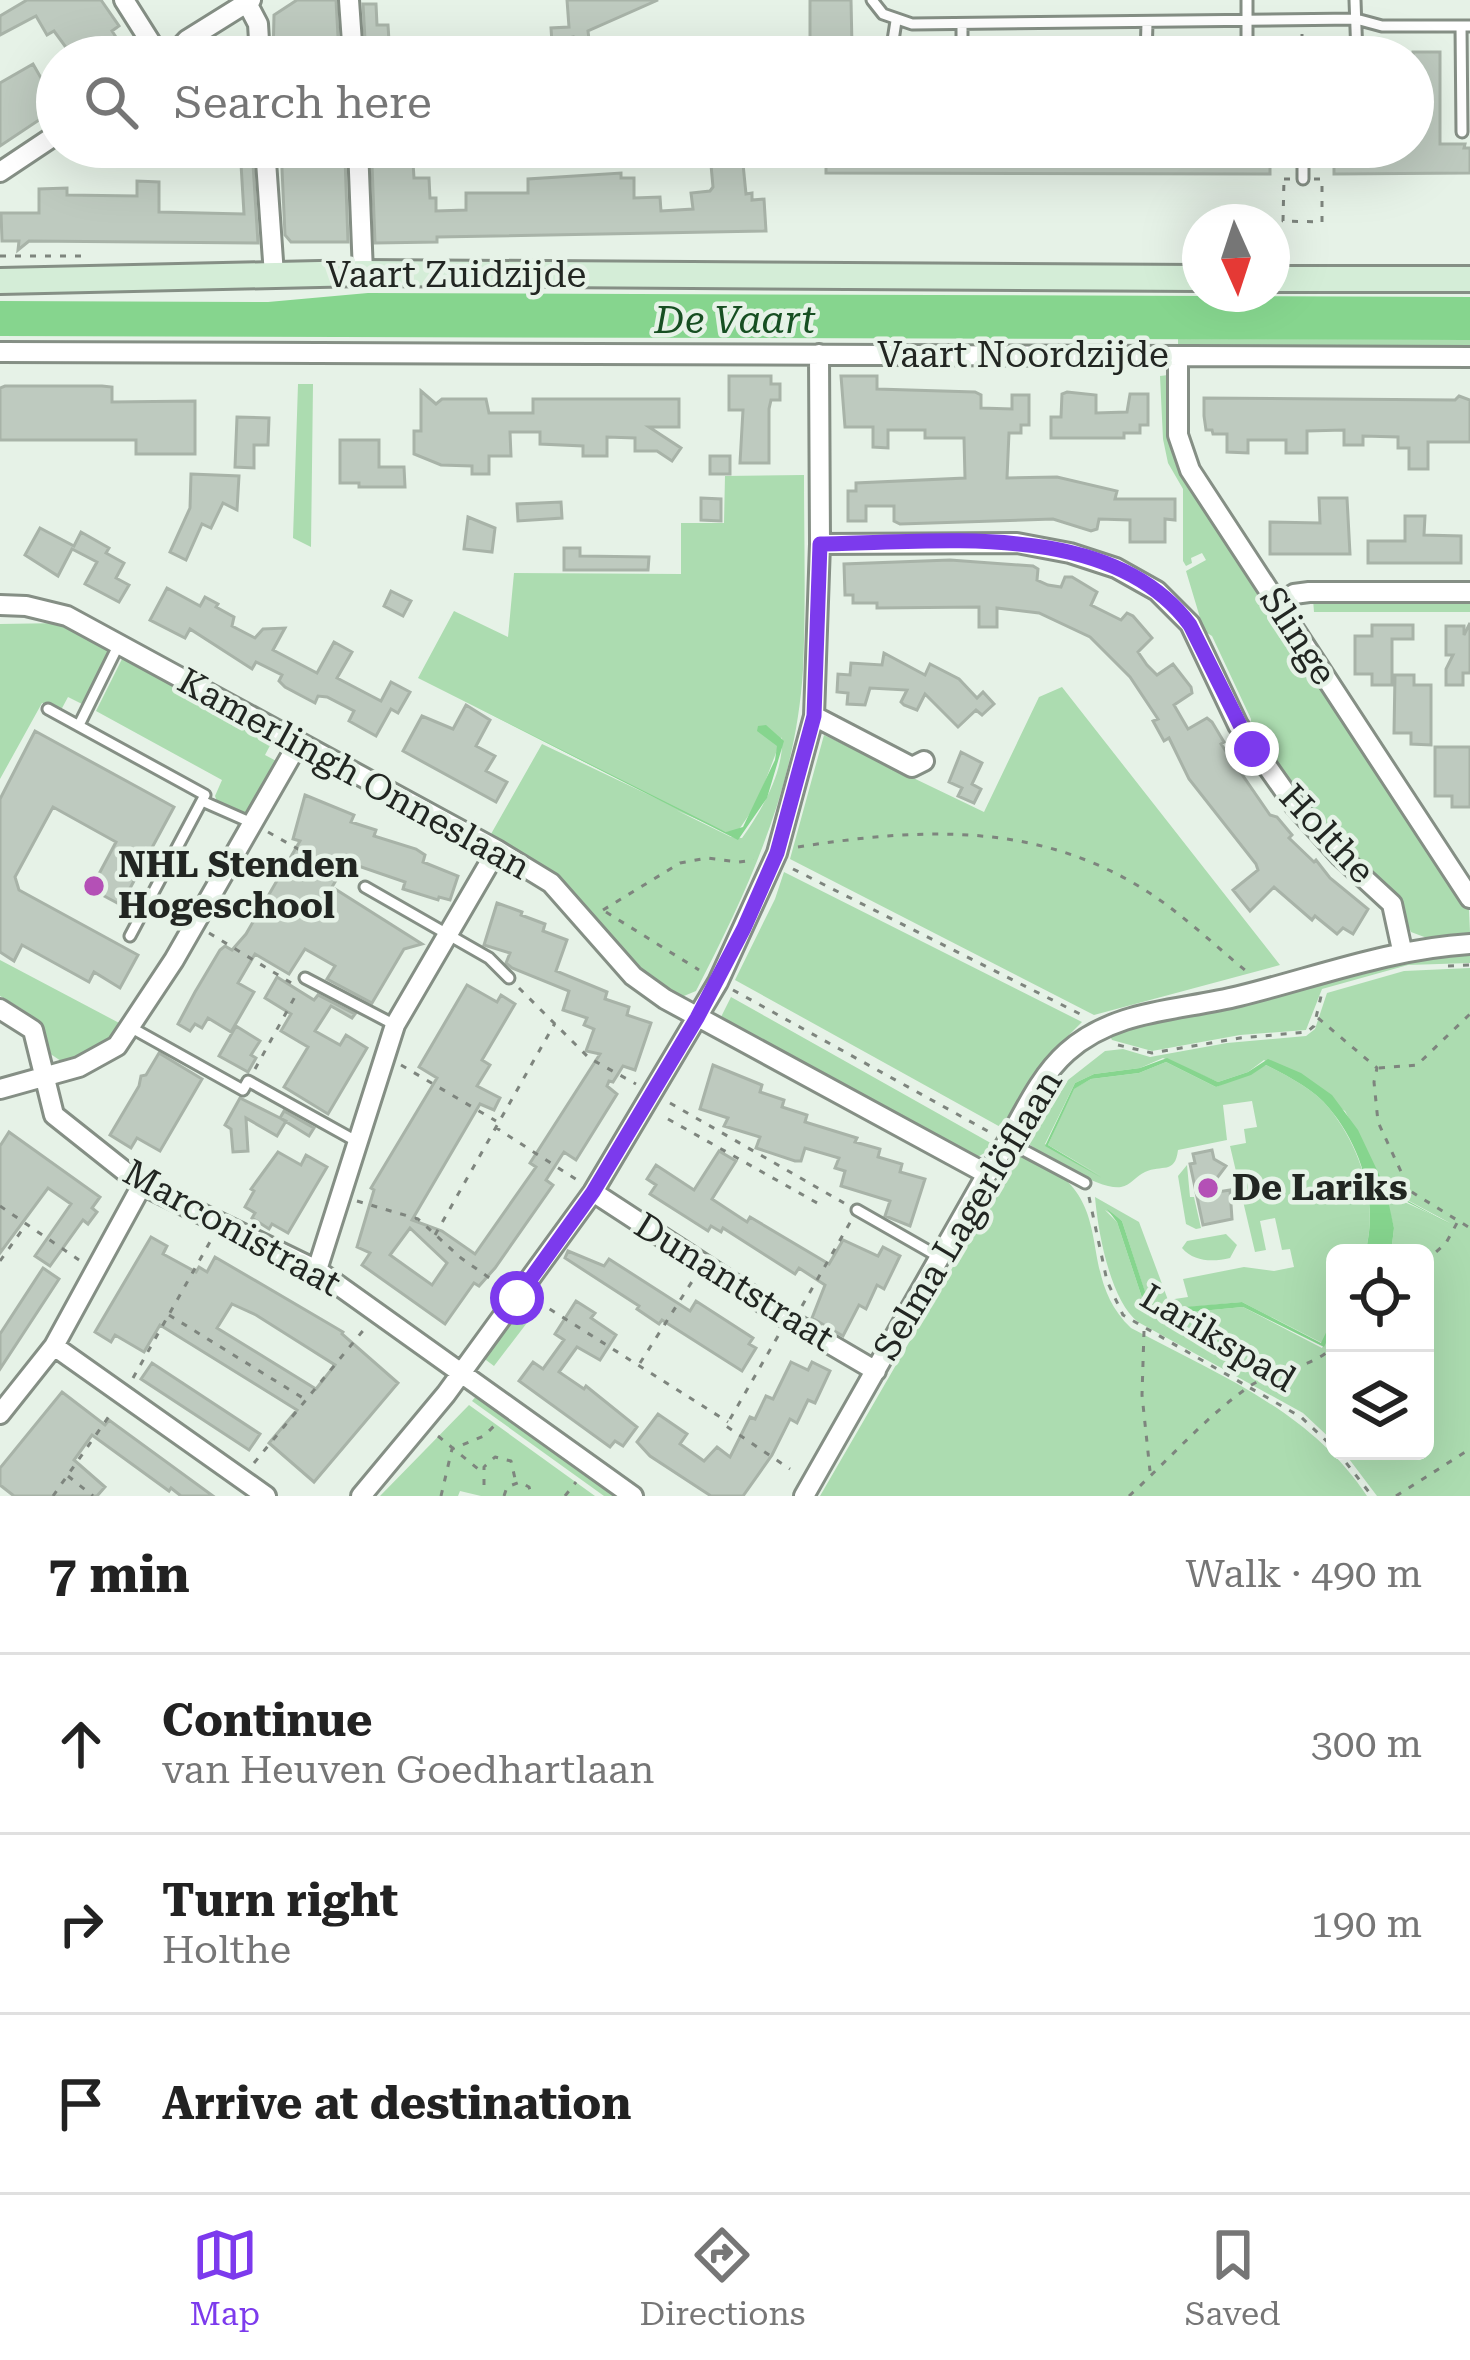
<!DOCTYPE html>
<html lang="en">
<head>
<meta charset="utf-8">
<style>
	:root { --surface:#fff; --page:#f6f6f6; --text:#222; --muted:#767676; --line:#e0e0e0; --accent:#7c3aed }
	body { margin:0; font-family:"Roboto Serif",serif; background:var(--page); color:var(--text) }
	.controls { position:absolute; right:36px; bottom:36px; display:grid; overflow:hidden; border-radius:18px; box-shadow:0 12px 48px #0002 }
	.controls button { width:108px; height:108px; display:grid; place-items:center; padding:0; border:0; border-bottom:3px solid var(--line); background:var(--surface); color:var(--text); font:60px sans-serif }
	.compass { position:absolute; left:1182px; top:204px; width:108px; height:108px; border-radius:50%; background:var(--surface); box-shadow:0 12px 48px #0002; rotate:177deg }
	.stop { position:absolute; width:36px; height:36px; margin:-27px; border:9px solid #7c3aed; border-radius:50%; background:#fff }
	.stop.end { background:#7c3aed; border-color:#fff; box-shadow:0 3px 12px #0008 }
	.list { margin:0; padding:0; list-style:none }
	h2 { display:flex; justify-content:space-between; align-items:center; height:156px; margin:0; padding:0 48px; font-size:51px }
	h2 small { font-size:39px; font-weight:400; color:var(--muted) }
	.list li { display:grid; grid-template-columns:78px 1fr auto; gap:36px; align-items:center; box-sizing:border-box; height:180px; padding:0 48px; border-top:3px solid var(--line) }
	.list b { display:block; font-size:45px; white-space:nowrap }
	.list p { margin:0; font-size:39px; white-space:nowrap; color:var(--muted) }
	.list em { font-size:39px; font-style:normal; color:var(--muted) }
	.icon { flex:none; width:66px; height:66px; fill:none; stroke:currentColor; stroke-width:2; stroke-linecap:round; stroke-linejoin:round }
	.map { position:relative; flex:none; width:1470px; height:1496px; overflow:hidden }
	.search { position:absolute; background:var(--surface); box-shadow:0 12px 48px #0002; left:36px; right:36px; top:36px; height:132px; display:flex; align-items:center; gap:30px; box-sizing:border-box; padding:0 42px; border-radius:66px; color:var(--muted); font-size:45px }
	.sheet { height:696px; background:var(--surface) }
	nav { display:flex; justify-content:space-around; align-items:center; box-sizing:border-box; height:168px; border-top:3px solid var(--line); background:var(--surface); font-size:33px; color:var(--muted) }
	nav a { display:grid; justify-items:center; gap:6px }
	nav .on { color:var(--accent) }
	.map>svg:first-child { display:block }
	.green { fill:#acdcb0; fill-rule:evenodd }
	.water { fill:#86d58e }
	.building { fill:#becabf; stroke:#a8b3a8; stroke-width:3; fill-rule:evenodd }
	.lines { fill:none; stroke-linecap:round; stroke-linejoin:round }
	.service-casing { stroke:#858f85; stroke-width:15 }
	.minor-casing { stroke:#858f85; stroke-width:24 }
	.secondary-casing { stroke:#858f85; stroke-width:30 }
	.path { stroke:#7e857e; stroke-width:3; stroke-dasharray:6 9; stroke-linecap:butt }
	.service { stroke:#fff; stroke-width:9 }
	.minor { stroke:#fff; stroke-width:18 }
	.secondary { stroke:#d4edd7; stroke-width:24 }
	.route { stroke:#7c3aed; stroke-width:15 }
	.poi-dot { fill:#b450b6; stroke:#e6f2e7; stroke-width:4.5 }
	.labels { text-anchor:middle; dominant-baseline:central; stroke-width:9; stroke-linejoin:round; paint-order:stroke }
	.street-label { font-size:36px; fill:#222622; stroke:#e6f2e7 }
	.poi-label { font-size:36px; font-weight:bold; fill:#222622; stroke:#e6f2e7; text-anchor:start }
	.water-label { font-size:39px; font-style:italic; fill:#174f22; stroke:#e6f2e7 }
</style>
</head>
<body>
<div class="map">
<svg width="1470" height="1496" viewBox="0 0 1470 1496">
	<rect width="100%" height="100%" fill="#e6f2e7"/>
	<path class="green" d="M1178,339L1470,340V350L1178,349Z
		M1168,375L1171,415L1233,550L1469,910L1470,932L1467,935L1427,938L1411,932L1390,887L1340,843L1301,801L1250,730L1251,719L1212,636L1204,631L1186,571L1206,560L1202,553L1191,558L1192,563L1186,566L1183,561V489L1168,463L1163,439L1160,376Z
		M298,384H313L311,547L293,538Z
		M804,475C804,539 806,605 803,669C796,787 749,888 696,991L679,998L633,965L562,881L491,834L542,744L664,802L418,678L454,611L508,637L514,573L681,574V523H724L725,476ZM782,737C784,772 762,810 742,838L731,837L676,810L726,832L738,831L757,803Z
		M1313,599H1470V612H1314Z
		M62,623L110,647V657L84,705L68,697L61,710L42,703L0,779V624Z
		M124,655L275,736L265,755L280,763L248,818L219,807L215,796L222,780L96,711Z
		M1062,687L1280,965L1094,1015L790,859L824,735L984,812L1039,697Z
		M784,872L1082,1022L1045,1059L1004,1129L735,980L775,899Z
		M1470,952V963L1408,965L1322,989L1306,1030L1240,1035L1152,1051L1112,1040L1109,1034C1150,1020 1193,1017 1236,1007C1314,988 1390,960 1470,952Z
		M0,960L123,1025C108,1045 85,1056 61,1061L49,1053C42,1017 30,1014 0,996Z
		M1470,968V1496H1377L1343,1451H1425V1253H1391L1394,1228L1385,1193L1450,1223L1385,1188L1345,1111L1264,1060L1248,1072L1218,1082L1163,1058L1140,1068L1094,1074L1075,1083L1045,1144L1103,1177L1048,1145L1073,1089L1091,1079L1139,1073L1166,1062L1216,1087L1266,1065C1287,1076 1314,1089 1329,1108C1361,1148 1379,1203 1365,1253H1335V1314L1322,1343L1242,1302L1151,1311L1122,1221L1105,1210L1117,1222L1148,1316L1243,1307L1322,1348L1335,1325V1443L1303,1413L1138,1322C1110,1300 1098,1232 1095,1197L1139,1222L1168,1300L1188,1297L1183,1279L1244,1267L1274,1271L1294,1267L1290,1249L1282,1250L1275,1218L1260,1221L1266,1250L1255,1252L1230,1146L1246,1143L1244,1129L1257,1127L1252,1101L1223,1105L1227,1140L1178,1150C1175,1175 1162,1164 1145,1172C1136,1176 1131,1185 1121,1187C1102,1191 1045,1157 1029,1144L1068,1080L1105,1051L1123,1049L1150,1057L1227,1043L1306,1036L1315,1029L1327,993L1404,971Z
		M731,997L996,1146L976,1158L720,1019Z
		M1024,1156C1126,1193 1070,1270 1131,1328C1217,1374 1311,1411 1367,1496H820L1016,1158Z
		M1187,1165L1190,1197H1194L1201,1228L1196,1229L1186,1224L1178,1176Z
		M1226,1234L1237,1245L1230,1258C1213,1262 1194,1262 1182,1248L1187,1241Z
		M524,1302L536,1311L494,1366L482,1357Z
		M478,1394L620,1496H604L472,1401Z
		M469,1405L595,1496H481L460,1491L458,1496H380Z"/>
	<path class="water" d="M368,293L1470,297V340L0,336V301L268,302Z
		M474,706L726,832L743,827L775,760L777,746L757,731L758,726L766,725L784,741L767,798L738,840Z
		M1167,1058L1218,1082L1248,1072L1268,1059L1301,1073L1332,1095L1358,1130L1386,1189L1450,1224L1386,1191L1394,1228L1391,1253H1365C1379,1204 1362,1147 1329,1108C1314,1089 1287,1076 1266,1065L1251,1075L1216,1087L1166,1062L1139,1073L1091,1079L1074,1089L1048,1145L1102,1178L1045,1146L1075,1083L1094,1074L1140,1068Z
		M1107,1209L1122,1221L1151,1310L1242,1302L1321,1343L1335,1314V1325L1324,1347L1243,1307L1148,1316L1117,1222Z"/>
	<path class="building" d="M27,0H101L119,26L112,31L129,57H73L54,31L47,35L36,16L0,35V16Z
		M297,0H336L339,55L273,57L274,15Z
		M567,0H658L588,31L591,57H575L573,37L552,43L551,28L569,27Z
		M810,0H851L852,47H810Z
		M363,4H376L377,25H388L390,57H366Z
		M1413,52H1440V144H1465L1464,148H1470V173L1334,174V148L1413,147Z
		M33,64L45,85L57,78V108L0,146V83Z
		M107,147H143V163L108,165Z
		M281,147H307L308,161L345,158L348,242H291L285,235Z
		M396,147H412L414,178H429L430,198H436V211L466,210V193H528V179L621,173V178H634V198L660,197L661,211L693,209L691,193L710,191L713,187L711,165L743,164L746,194L752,193V200L764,199L766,231L437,237V242L375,243L372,165L397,162Z
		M826,147H1270V174L826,173Z
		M241,164H253L258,243L29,241L18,250L19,241H2L1,213H39V189L67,188V195L137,196V181L159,182V212L244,214Z
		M729,376H771V384H780V400H771L769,409V463H740L743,410H729Z
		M841,376H877V389L975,392L981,395V408L1012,409V395H1029V425H1021V433H1009L1007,478L1057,477L1117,491L1115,499H1175V520L1165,519V542H1130V520L1099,519L1097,529L1091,531L1053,519L900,524L894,521V506H866V521H848V491H856V483L965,478L964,438H925V430H888V448L873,447V427H845Z
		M5,386H102L112,387V402L195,401V454H136V440H0V388Z
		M421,391L436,404L442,399H486L489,413H533V399H679V427H649L681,448L672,461L657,451H635V438L607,437V456H583V446L540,444V432H510L511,456H489V474H472V466L441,465L414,454V431H421Z
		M1067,392L1096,395V413L1127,412L1130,394H1148V425H1140V433H1124V438H1051V417H1061L1062,394Z
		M1459,396L1470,400V442H1428V469H1409V448H1398V437L1363,436V445H1344V430L1307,431V453H1286V440H1248V453L1227,452V434H1213L1212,430H1206L1204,416V398L1455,400Z
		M237,417L269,418L268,445H254V468L235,467Z
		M340,440H379V467H404L405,487H359V483H340Z
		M710,456H730V474H710Z
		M191,474L239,476L237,510L223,503L211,528L202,524L186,560L170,552L190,508Z
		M701,498L721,499V521L701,520Z
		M1319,498H1347L1350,554H1270V522L1320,523Z
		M561,502L562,518L518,521L517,504Z
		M1405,516H1425L1424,535L1461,536V563H1368V541H1405Z
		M468,517L495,528L492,552L464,549Z
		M40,528L74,546L81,532L109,548L106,553L124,563L116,578L129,585L119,602L85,584L97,562L72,549L58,576L25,555Z
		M564,548H580V556L649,557L648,570H564Z
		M950,560L1033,566L1038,569L1037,580L1048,585L1061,587L1065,577H1072L1097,592L1091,605L1121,620L1127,613L1133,616L1152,638L1138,652L1147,665L1157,675L1173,664L1191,687L1192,693L1174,705L1188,729L1207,718L1212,722L1224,742L1221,744L1270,815L1277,817L1292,835L1289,838L1314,862L1316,860L1330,878L1368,909L1353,934L1343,928L1337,934L1315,916L1312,920L1274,887L1250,911L1233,890L1258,870L1256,864L1189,779L1169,738L1164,741L1153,721L1158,719L1130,677L1090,637L1039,613L997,608V627H979V607L877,608V603H853V595H845L844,564Z
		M167,588L200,606L205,597L218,604L216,607L234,617L232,626L255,638L263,629L285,628L273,650L317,673L334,642L352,652L337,678L381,701L391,682L410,692L398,713L391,709L376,736L349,721L354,711L327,697L318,696L315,703L285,687L279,681L282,675L256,662L252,669L190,629L185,638L150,620Z
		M391,591L411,601L403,616L384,606Z
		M1470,623V673H1463V685H1446V669L1453,655H1446V626H1464V635Z
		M1372,625H1413V639H1392V685H1372V674H1355V636H1372Z
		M884,653L925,675L930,664L959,679L977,698L983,692L994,704L982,715L976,710L958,727L925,694L917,710L904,705L901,702L907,690L870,688L865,705L847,704L848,693L837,692L838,674L850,675L851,663L882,665Z
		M1395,675H1414V685H1431V745L1411,744V733H1394Z
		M466,705L490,720L476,746L495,756L486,771L507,782L496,802L403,751L422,716L453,729Z
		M35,731L174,807L121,905L91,889L116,842L53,807L15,877L19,890L138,955L120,988L94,972L89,982L22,945L14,961L0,952V799Z
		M1435,747H1470V807H1452V796H1435Z
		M961,752L982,763L972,784L981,789L974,803L958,796L962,788L949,782Z
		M305,795L354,815L351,822L376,830L374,836L416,849L425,855L423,862L458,876L450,900L439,897L438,900L403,889L405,882L347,862L332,887L422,944L404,949L372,1003L327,979L335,966L305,949L289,974L255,954L238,983L254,992L231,1032L208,1018L202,1028L195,1024L190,1031L178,1024L195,992L220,950L225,946L232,950L246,934L300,841L293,839Z
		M497,903L522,912L521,915L545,924L543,931L567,940L556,971L607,992L605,999L629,1007L627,1015L651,1023L635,1070L623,1066L613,1082L609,1081L607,1086L617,1094L576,1160L564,1152L546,1180L553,1185L495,1268L479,1286L474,1283L445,1324L362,1265L370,1253L357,1247L374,1190L371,1188L437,1078L419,1067L467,985L497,1002L501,995L515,1004L482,1060L490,1065L477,1086L500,1098L494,1110L480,1104L412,1220L442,1231L475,1254L536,1167L530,1163L600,1054L586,1051L594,1029L584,1025L587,1018L563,1010L569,991L512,968L506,963L510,953L484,945ZM410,1228L447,1263L432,1285L390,1255Z
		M277,977L314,1000L318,995L355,1014L352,1018L331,1006L315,1031L340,1045L346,1035L367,1048L328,1114L284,1087L308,1047L281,1031L291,1014L265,998Z
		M236,1026L260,1041L251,1055L256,1058L248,1072L219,1056Z
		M159,1053L202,1079L160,1151L137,1138L131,1148L110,1135L139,1086L141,1076L146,1075Z
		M713,1065L762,1085L760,1092L784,1100L782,1107L807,1115L805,1122L857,1138L855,1142L880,1149L878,1157L902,1164L900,1172L925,1179L910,1226L885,1216L890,1201L841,1186L845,1171L835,1168L839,1158L805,1148L801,1161H795L756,1148L760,1137L724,1126L728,1118L700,1109Z
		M240,1098L286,1121L277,1136L246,1118L248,1151L233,1152L231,1129L225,1125Z
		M284,1111L314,1128L309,1136L280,1118Z
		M9,1132L100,1197L92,1208L97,1212L88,1224L83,1220L50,1266L35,1256L71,1204L48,1188L0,1253V1146Z
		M1212,1150L1214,1159L1226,1166L1205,1194L1230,1190L1232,1219L1203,1225L1190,1164L1195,1163L1193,1154Z
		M719,1151L736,1161L712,1199L747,1222L750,1217L829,1264L843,1240L878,1256L883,1247L900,1256L884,1289L877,1285L866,1309L859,1305L843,1336L812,1318L825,1285L799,1268L795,1274L723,1228L721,1232L711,1226L708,1231L650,1194L656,1185L647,1179L656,1165L694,1190Z
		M278,1152L301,1165L306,1155L327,1167L288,1233L272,1224L269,1229L252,1218L255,1213L245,1207L254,1191L251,1189Z
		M151,1237L167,1246L163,1254L196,1272L199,1267L207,1272L215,1257L343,1332L342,1334L398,1383L314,1482L269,1443L297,1410L160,1325L144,1352L115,1335L111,1342L95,1332ZM232,1304L256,1315L335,1365L316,1389L217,1328Z
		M568,1251L604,1266L609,1259L690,1311L696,1301L753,1338L749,1344L756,1348L742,1371L662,1320L659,1324L637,1309L639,1306L565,1258Z
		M43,1268L59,1279L0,1369V1334Z
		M576,1301L595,1313L591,1318L616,1335L600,1360L577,1347L559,1372L584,1389L586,1386L637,1427L623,1446L615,1441L610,1447L519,1381L533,1362L543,1369L564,1340L555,1334Z
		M791,1362L808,1370L812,1362L830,1371L815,1403L808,1400L797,1423L790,1419L772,1455L743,1496H711L650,1456L637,1442L658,1414L687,1434L680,1444L704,1461L717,1447L730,1457L750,1417L755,1419L766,1396L773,1399Z
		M152,1363L260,1434L249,1450L141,1379Z
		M62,1392L105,1425L109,1420L213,1496H181L171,1488L169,1491L92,1435L74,1460L105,1487L97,1496H14L0,1485V1468Z"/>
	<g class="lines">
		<defs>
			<path id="service" d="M872,0L883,14L912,24L1356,19L1382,26H1470
				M1355,0L1357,57
				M962,24V57
				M1461,26L1462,132
				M892,47L896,21
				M1146,57L1147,23
				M1247,57V0
				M1303,179V147
				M48,709L205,795L130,936
				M79,725L119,644
				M202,801L252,823
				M365,887L489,958L509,978
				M305,978L395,1025
				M130,1027L243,1090L248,1081L356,1141
				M1010,1143L1085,1183
				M857,1210L941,1258"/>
			<path id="minor" d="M124,0L160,57
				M349,0L353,57
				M247,3L258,24L260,57
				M171,57L187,40L251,0
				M265,147L274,275
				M358,147L363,273
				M0,172L57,134
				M0,352L1470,357
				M1178,356V435L1190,470L1470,898
				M820,544L1017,543L1070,553L1116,568L1157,591L1190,624L1238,725L1295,806L1340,856L1392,904L1402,950
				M1277,604L1294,594L1309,592H1470
				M0,605L26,606L67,616L497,850L551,883L633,976L665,999L987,1174
				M814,716L912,767L924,761
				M0,1009L33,1030L54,1115L142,1185L317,1270L633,1496
				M0,1089L79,1067L117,1046L174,960L299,742
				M593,1192L789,1320L876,1371
				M317,1270L395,1025L497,850
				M54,1346L266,1496
				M0,1414L54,1346L142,1185
				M361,1496L446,1394L593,1192L718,982L777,853L814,716L820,544L819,354
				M804,1496L987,1174C1015,1136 1032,1083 1067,1052C1115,1009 1179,1011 1239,996C1316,977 1389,949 1470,944"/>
			<path id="secondary" d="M1272,279H1470
				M0,281L363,273L1200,278"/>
		</defs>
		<use href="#service" class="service-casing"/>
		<use href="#minor" class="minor-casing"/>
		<use href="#secondary" class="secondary-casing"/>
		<path class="path" d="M1302,34V57
			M1223,57L1224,35
			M1284,179H1322V222L1283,221Z
			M0,256H82
			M268,832L353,880
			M798,847C925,827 1045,821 1157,898C1190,921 1220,950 1251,975
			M793,869L1084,1016
			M603,910L680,863L707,858L739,862L754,860
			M606,912L699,970
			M209,933L293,984
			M1448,966L1470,965
			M519,988L589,1058L636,1084
			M733,990L993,1134
			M1318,1018L1377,1068L1374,1082L1378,1122L1410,1191L1470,1228
			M1118,1045L1152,1053L1240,1038L1307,1032L1314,1026L1322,992
			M401,1065L496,1121
			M1379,1068L1417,1065L1470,1014
			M255,1069L297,993
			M670,1103L844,1203
			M668,1119L819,1204
			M495,1127L577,1180
			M1089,1197L1107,1281L1123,1315L1301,1417L1335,1449
			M357,1201L418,1219L461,1258L501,1286
			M0,1206L79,1260
			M435,1235L555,1023
			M0,1261L25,1226
			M1425,1262L1446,1243L1457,1223
			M537,1301L728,1422
			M802,1306L851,1221
			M169,1315L303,1398
			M1144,1331L1142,1395L1150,1471
			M778,1336L726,1426L790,1469
			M640,1363L693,1280
			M133,1378L211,1240
			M438,1436L483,1473
			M1337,1451L1372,1496
			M254,1463L366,1327
			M68,1476L93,1496
			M484,1485V1467L495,1457L511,1461L516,1483
			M53,1496L112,1412
			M441,1496L452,1449L484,1436L496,1424
			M504,1496L507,1487L520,1482L529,1487L532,1496
			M565,1496L576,1482
			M1129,1496C1170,1459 1205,1417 1250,1386C1277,1368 1313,1369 1335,1345
			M1396,1496L1470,1449"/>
		<use href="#service" class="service"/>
		<use href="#minor" class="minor"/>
		<use href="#secondary" class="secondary"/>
	</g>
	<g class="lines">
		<path class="route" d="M517,1298L593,1192L697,1018L744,928L777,853L814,716L820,544C936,543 1111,518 1190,625L1252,749"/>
	</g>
	<g class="poi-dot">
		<circle cx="94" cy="886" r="12"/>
		<circle cx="1208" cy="1188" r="12"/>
	</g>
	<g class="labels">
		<g class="street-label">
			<text x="456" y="275">Vaart Zuidzijde</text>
			<text x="1023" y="355">Vaart Noordzijde</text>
			<text transform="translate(1298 636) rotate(57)">Slinge</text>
			<text transform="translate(354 774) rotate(29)">Kamerlingh Onneslaan</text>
			<text transform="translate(1327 834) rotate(47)">Holthe</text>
			<text transform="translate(968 1215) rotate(-59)">Selma Lagerlöflaan</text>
			<text transform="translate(232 1228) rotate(29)">Marconistraat</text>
			<text transform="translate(734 1282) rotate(32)">Dunantstraat</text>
			<text transform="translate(1218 1338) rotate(31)">Larikspad</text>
		</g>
		<g class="poi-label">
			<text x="118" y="865">NHL Stenden<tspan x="118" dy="41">Hogeschool</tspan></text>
			<text x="1232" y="1188">De Lariks</text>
		</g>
		<g class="water-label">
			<text x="735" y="320">De Vaart</text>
		</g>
	</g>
</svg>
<div class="controls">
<button><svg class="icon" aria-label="locate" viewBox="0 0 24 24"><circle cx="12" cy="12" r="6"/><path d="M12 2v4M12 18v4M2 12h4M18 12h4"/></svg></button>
<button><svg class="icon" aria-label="layers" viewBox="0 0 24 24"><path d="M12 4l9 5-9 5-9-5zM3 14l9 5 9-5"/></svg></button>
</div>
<svg class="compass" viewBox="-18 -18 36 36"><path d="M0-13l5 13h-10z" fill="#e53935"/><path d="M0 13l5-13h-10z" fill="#767676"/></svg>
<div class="stop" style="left:517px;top:1298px"></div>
<div class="stop end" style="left:1252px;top:749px"></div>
<div class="search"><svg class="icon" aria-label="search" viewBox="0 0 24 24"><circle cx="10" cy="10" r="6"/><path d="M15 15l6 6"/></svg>Search here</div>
</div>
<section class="sheet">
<h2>7 min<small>Walk · 490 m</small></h2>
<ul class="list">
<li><svg class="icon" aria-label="ahead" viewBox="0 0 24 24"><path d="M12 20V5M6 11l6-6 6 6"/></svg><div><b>Continue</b><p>van Heuven Goedhartlaan</p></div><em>300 m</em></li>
<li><svg class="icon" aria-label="right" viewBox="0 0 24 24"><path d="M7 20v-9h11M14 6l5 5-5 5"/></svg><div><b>Turn right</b><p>Holthe</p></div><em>190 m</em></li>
<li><svg class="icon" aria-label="arrive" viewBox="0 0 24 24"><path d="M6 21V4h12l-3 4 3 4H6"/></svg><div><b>Arrive at destination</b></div></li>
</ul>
</section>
<nav>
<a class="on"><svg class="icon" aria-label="map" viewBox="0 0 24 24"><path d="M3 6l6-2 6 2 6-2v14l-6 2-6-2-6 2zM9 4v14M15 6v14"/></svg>Map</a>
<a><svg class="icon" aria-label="directions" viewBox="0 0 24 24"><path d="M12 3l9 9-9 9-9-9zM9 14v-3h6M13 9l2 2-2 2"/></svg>Directions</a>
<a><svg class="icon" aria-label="saved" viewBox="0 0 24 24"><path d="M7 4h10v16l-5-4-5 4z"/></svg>Saved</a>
</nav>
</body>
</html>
